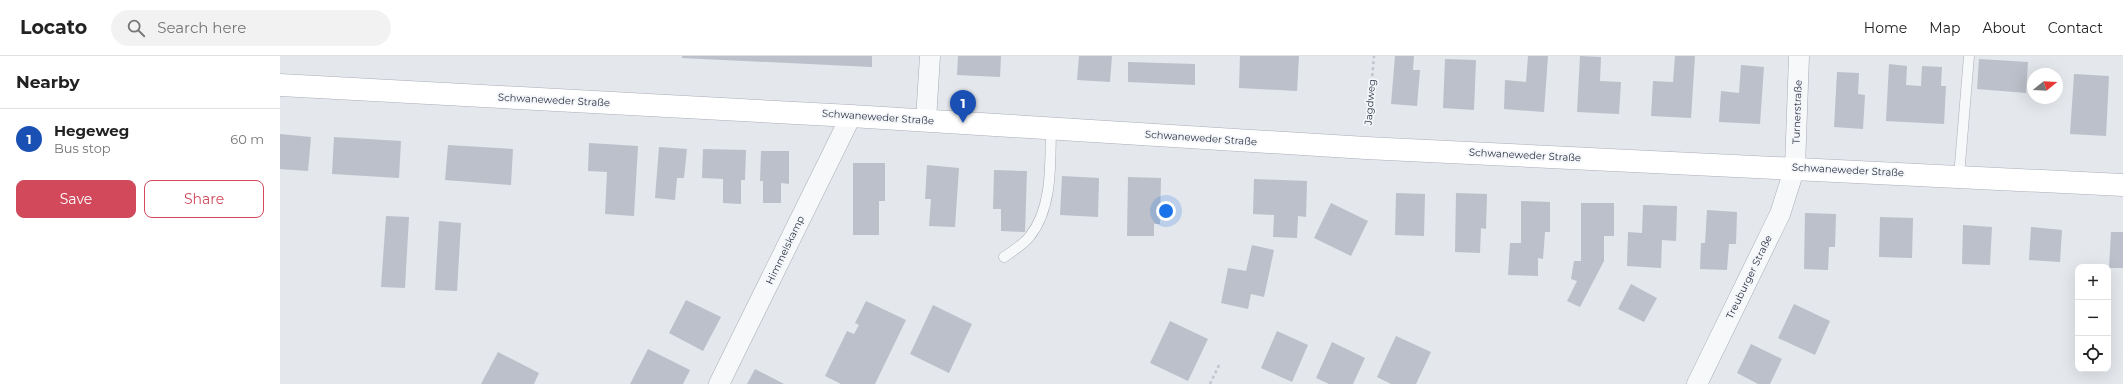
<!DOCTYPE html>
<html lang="en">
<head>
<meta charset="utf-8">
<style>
	:root { --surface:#fff; --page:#f2f2f2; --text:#222; --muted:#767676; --line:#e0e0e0; --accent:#d1495b }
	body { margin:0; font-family:Montserrat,sans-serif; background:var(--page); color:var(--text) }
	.controls { position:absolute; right:12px; bottom:12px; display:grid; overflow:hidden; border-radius:8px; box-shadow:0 4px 16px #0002 }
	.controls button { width:36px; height:36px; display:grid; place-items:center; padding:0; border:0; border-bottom:1px solid var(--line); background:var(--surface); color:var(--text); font:20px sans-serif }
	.compass { position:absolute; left:1747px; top:12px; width:36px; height:36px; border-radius:50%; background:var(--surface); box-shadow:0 4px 16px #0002; rotate:72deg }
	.you { position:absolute; left:886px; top:155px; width:14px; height:14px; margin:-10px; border:3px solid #fff; border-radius:50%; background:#1a73e8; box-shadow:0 0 0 6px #1a73e833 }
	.badge { display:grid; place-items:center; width:26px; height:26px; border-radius:50%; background:var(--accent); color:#fff; font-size:13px; font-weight:700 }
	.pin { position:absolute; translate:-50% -33px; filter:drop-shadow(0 1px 2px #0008) }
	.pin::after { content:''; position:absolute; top:21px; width:14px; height:12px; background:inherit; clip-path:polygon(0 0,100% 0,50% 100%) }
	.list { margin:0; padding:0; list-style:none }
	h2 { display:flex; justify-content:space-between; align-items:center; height:52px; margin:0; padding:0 16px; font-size:17px }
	h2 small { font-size:13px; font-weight:400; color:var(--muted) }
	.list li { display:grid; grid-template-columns:26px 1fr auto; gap:12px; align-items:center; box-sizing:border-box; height:60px; padding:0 16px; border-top:1px solid var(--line) }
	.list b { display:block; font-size:15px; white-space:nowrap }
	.list p { margin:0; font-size:13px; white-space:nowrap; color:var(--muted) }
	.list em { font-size:13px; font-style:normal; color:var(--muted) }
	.actions { display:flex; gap:8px; padding:12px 16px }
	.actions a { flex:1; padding:9px 0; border:1px solid var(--accent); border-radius:8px; text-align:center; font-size:14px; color:var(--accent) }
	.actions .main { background:var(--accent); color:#fff }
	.icon { flex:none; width:22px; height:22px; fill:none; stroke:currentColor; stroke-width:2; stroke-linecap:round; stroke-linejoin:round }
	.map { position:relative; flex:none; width:1843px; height:328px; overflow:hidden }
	header { display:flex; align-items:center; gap:24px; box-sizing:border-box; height:56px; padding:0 20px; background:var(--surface); border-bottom:1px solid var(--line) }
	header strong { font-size:19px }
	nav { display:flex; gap:22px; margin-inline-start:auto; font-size:14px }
	.search { width:280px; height:36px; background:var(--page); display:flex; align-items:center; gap:10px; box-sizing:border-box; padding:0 14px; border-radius:22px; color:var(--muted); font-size:15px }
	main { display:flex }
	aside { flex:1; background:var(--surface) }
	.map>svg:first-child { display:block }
	.building { fill:#bbc0ca }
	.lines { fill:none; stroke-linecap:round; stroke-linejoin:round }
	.lane-casing { stroke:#a9aeb7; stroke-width:11 }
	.street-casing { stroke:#a9aeb7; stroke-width:21 }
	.secondary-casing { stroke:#a9aeb7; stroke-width:23 }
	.path { stroke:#c2c5cb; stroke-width:2.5; stroke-dasharray:3 3; stroke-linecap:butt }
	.lane { stroke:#f7f8fa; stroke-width:10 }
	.street { stroke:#f7f8fa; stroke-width:20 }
	.secondary { stroke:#fff; stroke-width:22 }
	.labels { text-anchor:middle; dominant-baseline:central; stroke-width:3.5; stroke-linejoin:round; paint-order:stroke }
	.street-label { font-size:10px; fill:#2b3445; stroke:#f4f6f9 }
</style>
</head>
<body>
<header>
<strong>Locato</strong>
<div class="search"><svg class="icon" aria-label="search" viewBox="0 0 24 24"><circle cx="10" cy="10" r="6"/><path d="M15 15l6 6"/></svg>Search here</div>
<nav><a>Home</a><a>Map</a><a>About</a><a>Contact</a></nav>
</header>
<main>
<aside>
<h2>Nearby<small></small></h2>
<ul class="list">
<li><span class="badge" style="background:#1a4fb4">1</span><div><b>Hegeweg</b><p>Bus stop</p></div><em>60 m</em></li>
</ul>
<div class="actions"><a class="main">Save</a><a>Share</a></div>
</aside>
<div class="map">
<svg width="1843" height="328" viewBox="0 0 1843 328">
	<rect width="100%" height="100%" fill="#e4e7ec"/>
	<path class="building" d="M402,0H592V11L402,2Z
		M678,0H721L720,21L677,19Z
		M799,0H832L830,26L797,24Z
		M960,0H1019L1017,35L959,32Z
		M1115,0H1134L1133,14H1140L1137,50L1111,48Z
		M1248,0H1268L1264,56L1224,53L1225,24L1246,26Z
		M1300,0L1321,1L1320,25L1341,26L1339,58L1297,56Z
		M1395,0H1415L1411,62L1371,60L1373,25L1393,26Z
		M1165,3L1196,4L1194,54L1163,52Z
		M1699,3L1748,6L1746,37L1697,33Z
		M848,6L915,8V29L848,26Z
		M1609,8L1627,10L1626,29L1641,30L1642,10L1662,11L1661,30H1666L1664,68L1606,65Z
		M1461,9L1484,11L1480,68L1439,66L1441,35L1459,37Z
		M1557,16L1579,17L1578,38L1585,39L1583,73L1554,71Z
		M1794,18L1829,20L1826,80L1790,78Z
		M0,78L31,81L28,115L0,113Z
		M54,81L121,85L119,122L52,118Z
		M309,87L358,90L354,160L325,158L327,116L308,115Z
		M168,89L233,93L231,129L165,124Z
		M379,91L407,93L404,122H397L395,144L375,142Z
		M423,93L466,94L465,124H461V148L443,147V123L422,122Z
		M481,95H509V128L501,127V147H483V125H480Z
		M573,107H605V145H599V179H573Z
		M647,109L679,112L675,171L649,170L651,143H645Z
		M714,114L747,115L745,176L721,175V153H713Z
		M782,120L819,122L818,161L780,159Z
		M848,121L881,122L880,168H874V180H847Z
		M974,123L1027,125L1026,161L1018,160L1017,182L993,181L994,159L973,158Z
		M1116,137L1145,138L1144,180L1115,179Z
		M1176,137L1207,138L1206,173L1201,172L1200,197L1175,196Z
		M1241,145L1270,146V176H1265L1263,203L1258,202V220L1228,219L1230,187H1241Z
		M1051,147L1088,165L1071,200L1034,182Z
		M1301,147H1334V180H1324V205L1300,251L1287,245L1297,225L1291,223L1294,205H1301Z
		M1363,149L1397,150L1396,185L1382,184L1381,212L1347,210L1348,176L1362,177Z
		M1427,154L1457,156L1456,188H1449L1447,214L1420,213L1421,187H1425Z
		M1525,157L1556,158L1555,191H1549L1548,214L1524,213Z
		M106,160L129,161L125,232L101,231Z
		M1600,161L1633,162L1632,202L1599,201Z
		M159,165L181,167L177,235L155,234Z
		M1683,169L1712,171L1710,209L1682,208Z
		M1751,171L1782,174L1780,206L1749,204Z
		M1831,176H1843V212H1829Z
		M972,189L994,194L984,241L971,238L968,253L941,247L948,212L966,215Z
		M1351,228L1377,242L1364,266L1338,253Z
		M406,244L441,261L423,295L389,277Z
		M586,245L626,264L595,328H561L545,320L567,275L574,278L579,269L575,267Z
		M1514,248L1550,265L1535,299L1498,282Z
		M653,249L692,268L669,317L630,298Z
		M890,265L928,283L908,325L870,307Z
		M997,275L1028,289L1012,326L981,312Z
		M1116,280L1151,296L1136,328H1111L1097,321Z
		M1052,286L1085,302L1073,328H1049L1036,322Z
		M1471,288L1502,303L1490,328H1478L1457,317Z
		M368,293L410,314L403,328H350Z
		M218,296L259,317L254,328H201Z
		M475,313L504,328H467Z"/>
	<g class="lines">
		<defs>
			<path id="lane" d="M1679,120L1689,0
				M724,201C733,195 744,188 750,180C773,151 770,107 771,72"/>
			<path id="street" d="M646,64L650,0
				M439,328L571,60
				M1417,328L1500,158L1515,111L1519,0"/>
			<path id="secondary" d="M0,29L571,60L1086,92L1843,129"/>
		</defs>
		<use href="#lane" class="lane-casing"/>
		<use href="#street" class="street-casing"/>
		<use href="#secondary" class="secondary-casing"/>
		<path class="path" d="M1088,68L1094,0
			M930,328L940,307"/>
		<use href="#lane" class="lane"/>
		<use href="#street" class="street"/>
		<use href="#secondary" class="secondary"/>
	</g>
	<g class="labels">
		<g class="street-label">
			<text transform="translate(274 44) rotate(3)">Schwaneweder Straße</text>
			<text transform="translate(1090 46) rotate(-85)">Jagdweg</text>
			<text transform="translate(1517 56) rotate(-88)">Turnerstraße</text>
			<text transform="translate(598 61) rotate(4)">Schwaneweder Straße</text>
			<text transform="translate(921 82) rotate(4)">Schwaneweder Straße</text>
			<text transform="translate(1245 99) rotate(3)">Schwaneweder Straße</text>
			<text transform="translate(1568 114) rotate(3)">Schwaneweder Straße</text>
			<text transform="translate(505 194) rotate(-64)">Himmelskamp</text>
			<text transform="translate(1469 221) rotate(-64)">Treuburger Straße</text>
		</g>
	</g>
</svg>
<div class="controls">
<button>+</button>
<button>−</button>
<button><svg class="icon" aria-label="locate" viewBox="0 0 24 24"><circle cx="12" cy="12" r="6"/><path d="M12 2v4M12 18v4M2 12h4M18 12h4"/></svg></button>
</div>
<svg class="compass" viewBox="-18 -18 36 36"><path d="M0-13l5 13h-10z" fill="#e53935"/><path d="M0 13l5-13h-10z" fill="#767676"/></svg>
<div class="you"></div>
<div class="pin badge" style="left:683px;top:67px;background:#1a4fb4">1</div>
</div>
</main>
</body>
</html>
